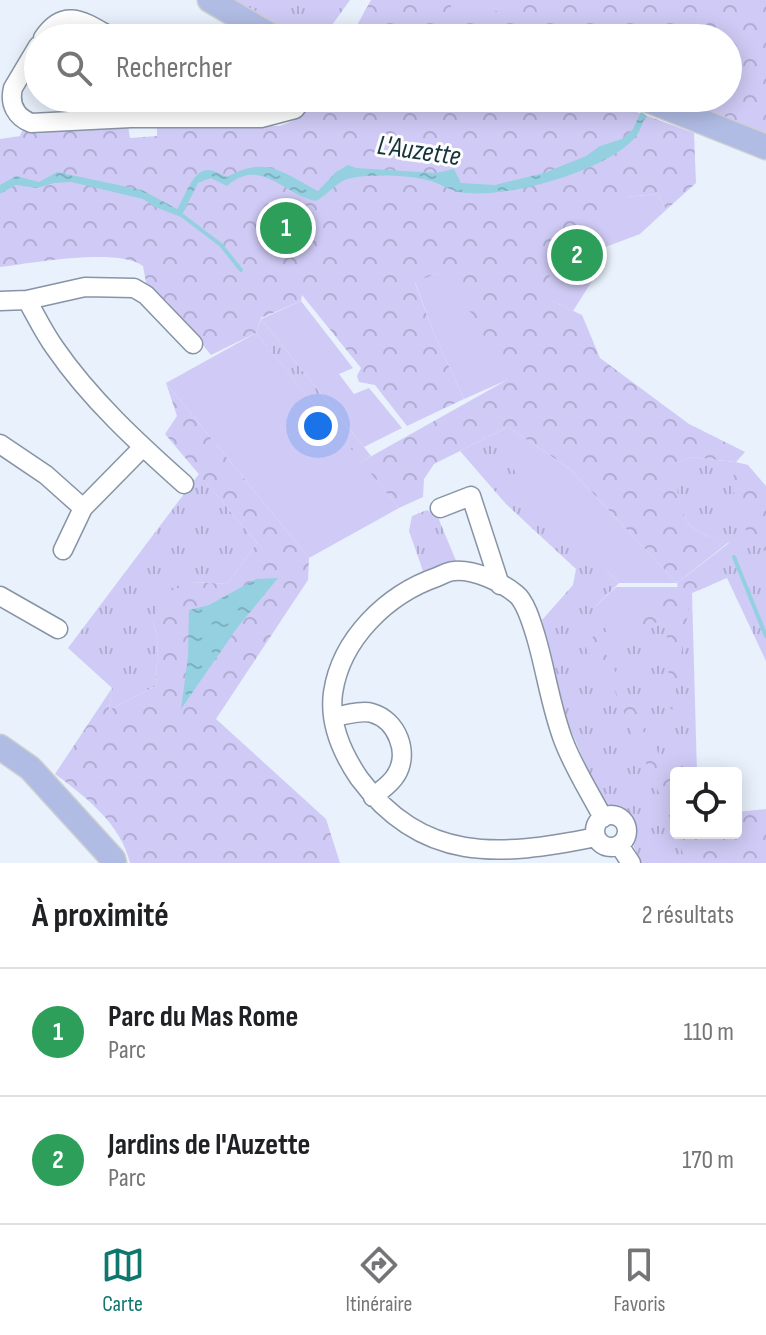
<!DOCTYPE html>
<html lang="fr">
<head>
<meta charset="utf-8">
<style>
	:root { --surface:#fff; --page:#f2f2f2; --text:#202124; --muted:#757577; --line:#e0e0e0; --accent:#0f766e }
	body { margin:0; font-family:"Sofia Sans Condensed",sans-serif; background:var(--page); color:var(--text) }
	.controls { position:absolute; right:24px; bottom:24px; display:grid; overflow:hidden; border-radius:8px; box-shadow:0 4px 20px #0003 }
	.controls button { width:72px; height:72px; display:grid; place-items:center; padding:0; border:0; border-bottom:2px solid var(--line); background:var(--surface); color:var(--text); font:40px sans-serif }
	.you { position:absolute; left:318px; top:426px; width:28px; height:28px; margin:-20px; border:6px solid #fff; border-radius:50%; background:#1a73e8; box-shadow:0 0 0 12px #1a73e833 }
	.badge { display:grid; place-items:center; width:52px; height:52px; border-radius:50%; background:var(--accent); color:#fff; font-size:26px; font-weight:700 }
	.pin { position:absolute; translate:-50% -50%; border:4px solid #fff; box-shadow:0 2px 8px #0006 }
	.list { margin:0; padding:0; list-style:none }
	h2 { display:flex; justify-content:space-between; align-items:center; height:104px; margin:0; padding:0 32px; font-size:34px }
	h2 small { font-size:26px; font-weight:400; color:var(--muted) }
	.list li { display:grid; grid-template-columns:52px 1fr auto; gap:24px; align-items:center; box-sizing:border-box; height:128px; padding:0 32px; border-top:2px solid var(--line) }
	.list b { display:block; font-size:30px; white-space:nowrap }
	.list p { margin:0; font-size:26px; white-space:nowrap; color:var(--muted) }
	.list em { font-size:26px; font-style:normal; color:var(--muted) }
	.icon { flex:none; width:44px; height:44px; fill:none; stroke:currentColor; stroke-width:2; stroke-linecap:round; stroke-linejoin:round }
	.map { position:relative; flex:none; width:766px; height:863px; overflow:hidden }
	.search { position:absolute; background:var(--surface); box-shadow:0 4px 20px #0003; left:24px; right:24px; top:24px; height:88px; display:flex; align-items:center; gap:20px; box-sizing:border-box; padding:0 28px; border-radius:44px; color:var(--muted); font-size:30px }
	.sheet { height:360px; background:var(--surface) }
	nav { display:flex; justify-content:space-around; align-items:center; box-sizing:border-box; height:112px; border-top:2px solid var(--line); background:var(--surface); font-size:22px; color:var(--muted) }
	nav a { display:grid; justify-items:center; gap:4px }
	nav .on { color:var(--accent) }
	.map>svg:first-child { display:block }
	.grass { fill:url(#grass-tufts) }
	.forest { fill:url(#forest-crowns) }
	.garden { fill:#d0cbf6 }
	.water { fill:url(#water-ripples) }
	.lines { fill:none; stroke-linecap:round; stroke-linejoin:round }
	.stream { stroke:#94d0e0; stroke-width:4 }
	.minor-casing { stroke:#8794a5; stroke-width:21 }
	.major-casing { stroke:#cecfd0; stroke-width:27 }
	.minor { stroke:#fff; stroke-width:18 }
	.major { stroke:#b1bce5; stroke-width:24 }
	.labels { text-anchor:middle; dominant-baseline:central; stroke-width:6; stroke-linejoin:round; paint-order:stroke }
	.water-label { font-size:28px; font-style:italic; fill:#14333a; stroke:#fdfdfd }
</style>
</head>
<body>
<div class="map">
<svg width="766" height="863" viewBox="0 0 766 863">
	<defs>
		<pattern id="grass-tufts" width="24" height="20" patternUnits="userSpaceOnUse" patternTransform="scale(2)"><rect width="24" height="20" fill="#d0cbf6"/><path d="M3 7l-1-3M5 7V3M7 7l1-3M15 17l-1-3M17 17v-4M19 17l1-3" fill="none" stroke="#b1add2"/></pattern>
		<pattern id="forest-crowns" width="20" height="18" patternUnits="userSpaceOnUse" patternTransform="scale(2)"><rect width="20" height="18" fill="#d0cbf6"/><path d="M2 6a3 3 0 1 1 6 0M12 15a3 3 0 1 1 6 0" fill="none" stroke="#b1add2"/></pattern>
		<pattern id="water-ripples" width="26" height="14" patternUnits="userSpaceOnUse" patternTransform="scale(2)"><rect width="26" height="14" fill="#94d0e0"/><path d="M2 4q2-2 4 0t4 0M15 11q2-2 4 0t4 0" fill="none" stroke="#7eb1bf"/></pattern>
	</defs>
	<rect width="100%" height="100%" fill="#e8f1fc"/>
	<path class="grass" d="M235,0H350L327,32L292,33Z
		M261,319L364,447L371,456L361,462L256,333Z
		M508,427L559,522L619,583L594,608L678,587L677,583L729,543C720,539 708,537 699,532C676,520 677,485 673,463L692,457L735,462L766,547V661L727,578L692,593L697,773H676V833H717L721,863H640L633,843L632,821L620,809L607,804L598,794L567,721L542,620L573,585L576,569L506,504L460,451Z
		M199,474L257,543L227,584L193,582L153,622L158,640L156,686L109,710L112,688L68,648Z
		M427,510L437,515L457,563L423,571L409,531L412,516Z"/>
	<path class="forest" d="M371,0H766V141L653,98H728V38H353L351,36Z
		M317,98H598L694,133L696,183L666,210L658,194L627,197L552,301L582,315L600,358L689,424L745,452L736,462L748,465L766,486V552C737,529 730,497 735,462L692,457L674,463C677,485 677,521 699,532C708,537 720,539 729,542L677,583L570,469L508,427L434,464L424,479L423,497L399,508L361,462L507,380L438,273L415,283L433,331L464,399L407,426L375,385L359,382L357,376L361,368L302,295L301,301L261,318L256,333L211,355L167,301L147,288L143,266C118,247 32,263 0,267V139L20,136L23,129L38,132L128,126L130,138L157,136V126H280C297,120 307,114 317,98Z
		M166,383L309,558L308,580L216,719L326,819L340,863H130C121,824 86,797 55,774L112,688L109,710L156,686L158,640L153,622L163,594L193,582L227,584L257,543L165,434L177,416Z
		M702,571L711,585L691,593L671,719L666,618L602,647L676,786V832L615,692L584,645L594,636L608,631Z
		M766,809V863H686L676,833H736V812Z"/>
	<path class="garden" d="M449,0H526L527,2L456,23Z
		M658,194L666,210L640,234L600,249L594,261L597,273L573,311L552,301L549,273L564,237L580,220L627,197Z
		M438,273L473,315L507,380L464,399L433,331L415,282Z
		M301,301L353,368L339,374L354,394L369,388L402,428L364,447L261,319Z
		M256,333L399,508L309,558L166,383Z
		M508,427L570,469L677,583H619L531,495L495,442Z
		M616,587H679L608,631L594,608Z"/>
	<path class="water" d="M641,112L646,115C642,124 639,135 632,141C599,173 504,200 459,192C450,190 440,184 431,181C408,175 375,174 351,178C338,180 328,195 316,201C283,195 261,156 227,186L211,178L198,183L181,217L155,207L143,199L71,182L54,183L37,188L16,185L0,194V185L16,176L39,182L57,172L142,190L177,209C185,198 192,169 209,170C214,170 222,175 227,177C266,155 283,173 318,191L336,172L348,165L356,168L436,173L454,169L461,183L495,185L544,173L586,156L600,146L622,139L633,129Z
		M278,578L237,628L181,709L188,657L189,610L209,605L256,579Z"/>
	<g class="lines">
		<path class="stream" d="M179,213L221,245L241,270
			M734,557L766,636"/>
		<defs>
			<path id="minor" d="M43,38C65,5 86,23 113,38
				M38,46L13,88C9,104 16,117 31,123L131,118H261L295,109L303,98
				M186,118L187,98
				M27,300C36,316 44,333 55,348C90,399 138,443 184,484
				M0,301L27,300L85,287L134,288L146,295L193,344
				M0,444L46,475L83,508
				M440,508L471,496L500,585
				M63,550L83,508L143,447
				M0,596L58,629
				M334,717C345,715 362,710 372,713C397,720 410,753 396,775C391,784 381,790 373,797
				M595 831a16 16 0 1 1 32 0a16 16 0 1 1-32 0Z
				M596,837C498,857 422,863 359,778C342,753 329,723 333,693C341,638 388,594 437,577C442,575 449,571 454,571C474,569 501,582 516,594C526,602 532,624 536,637C546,671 551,709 564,742C574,768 590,793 603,818
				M619,845L631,863"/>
			<path id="major" d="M210,0L275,38
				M643,98L766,147
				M0,747L30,768L113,859L114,863"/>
		</defs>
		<use href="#minor" class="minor-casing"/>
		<use href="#major" class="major-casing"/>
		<use href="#minor" class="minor"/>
		<use href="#major" class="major"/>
	</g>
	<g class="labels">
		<g class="water-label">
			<text transform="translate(419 151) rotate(8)">L'Auzette</text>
		</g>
	</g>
</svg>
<div class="controls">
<button><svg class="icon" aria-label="locate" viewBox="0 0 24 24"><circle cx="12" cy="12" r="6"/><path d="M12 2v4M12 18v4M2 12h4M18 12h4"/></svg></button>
</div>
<div class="you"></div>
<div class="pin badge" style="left:286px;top:228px;background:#2e9e5b">1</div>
<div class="pin badge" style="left:577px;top:255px;background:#2e9e5b">2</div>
<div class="search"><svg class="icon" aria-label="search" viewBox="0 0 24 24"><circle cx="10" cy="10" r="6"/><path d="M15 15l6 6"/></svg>Rechercher</div>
</div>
<section class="sheet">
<h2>À proximité<small>2 résultats</small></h2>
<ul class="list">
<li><span class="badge" style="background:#2e9e5b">1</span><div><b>Parc du Mas Rome</b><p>Parc</p></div><em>110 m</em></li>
<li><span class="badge" style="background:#2e9e5b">2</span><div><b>Jardins de l'Auzette</b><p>Parc</p></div><em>170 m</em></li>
</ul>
</section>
<nav>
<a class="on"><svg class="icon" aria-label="map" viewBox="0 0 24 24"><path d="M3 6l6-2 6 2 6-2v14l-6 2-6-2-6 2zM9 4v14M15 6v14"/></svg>Carte</a>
<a><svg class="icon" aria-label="directions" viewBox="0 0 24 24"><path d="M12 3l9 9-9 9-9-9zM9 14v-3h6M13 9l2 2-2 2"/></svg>Itinéraire</a>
<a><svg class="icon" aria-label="saved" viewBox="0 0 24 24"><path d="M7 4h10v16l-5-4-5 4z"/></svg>Favoris</a>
</nav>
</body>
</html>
